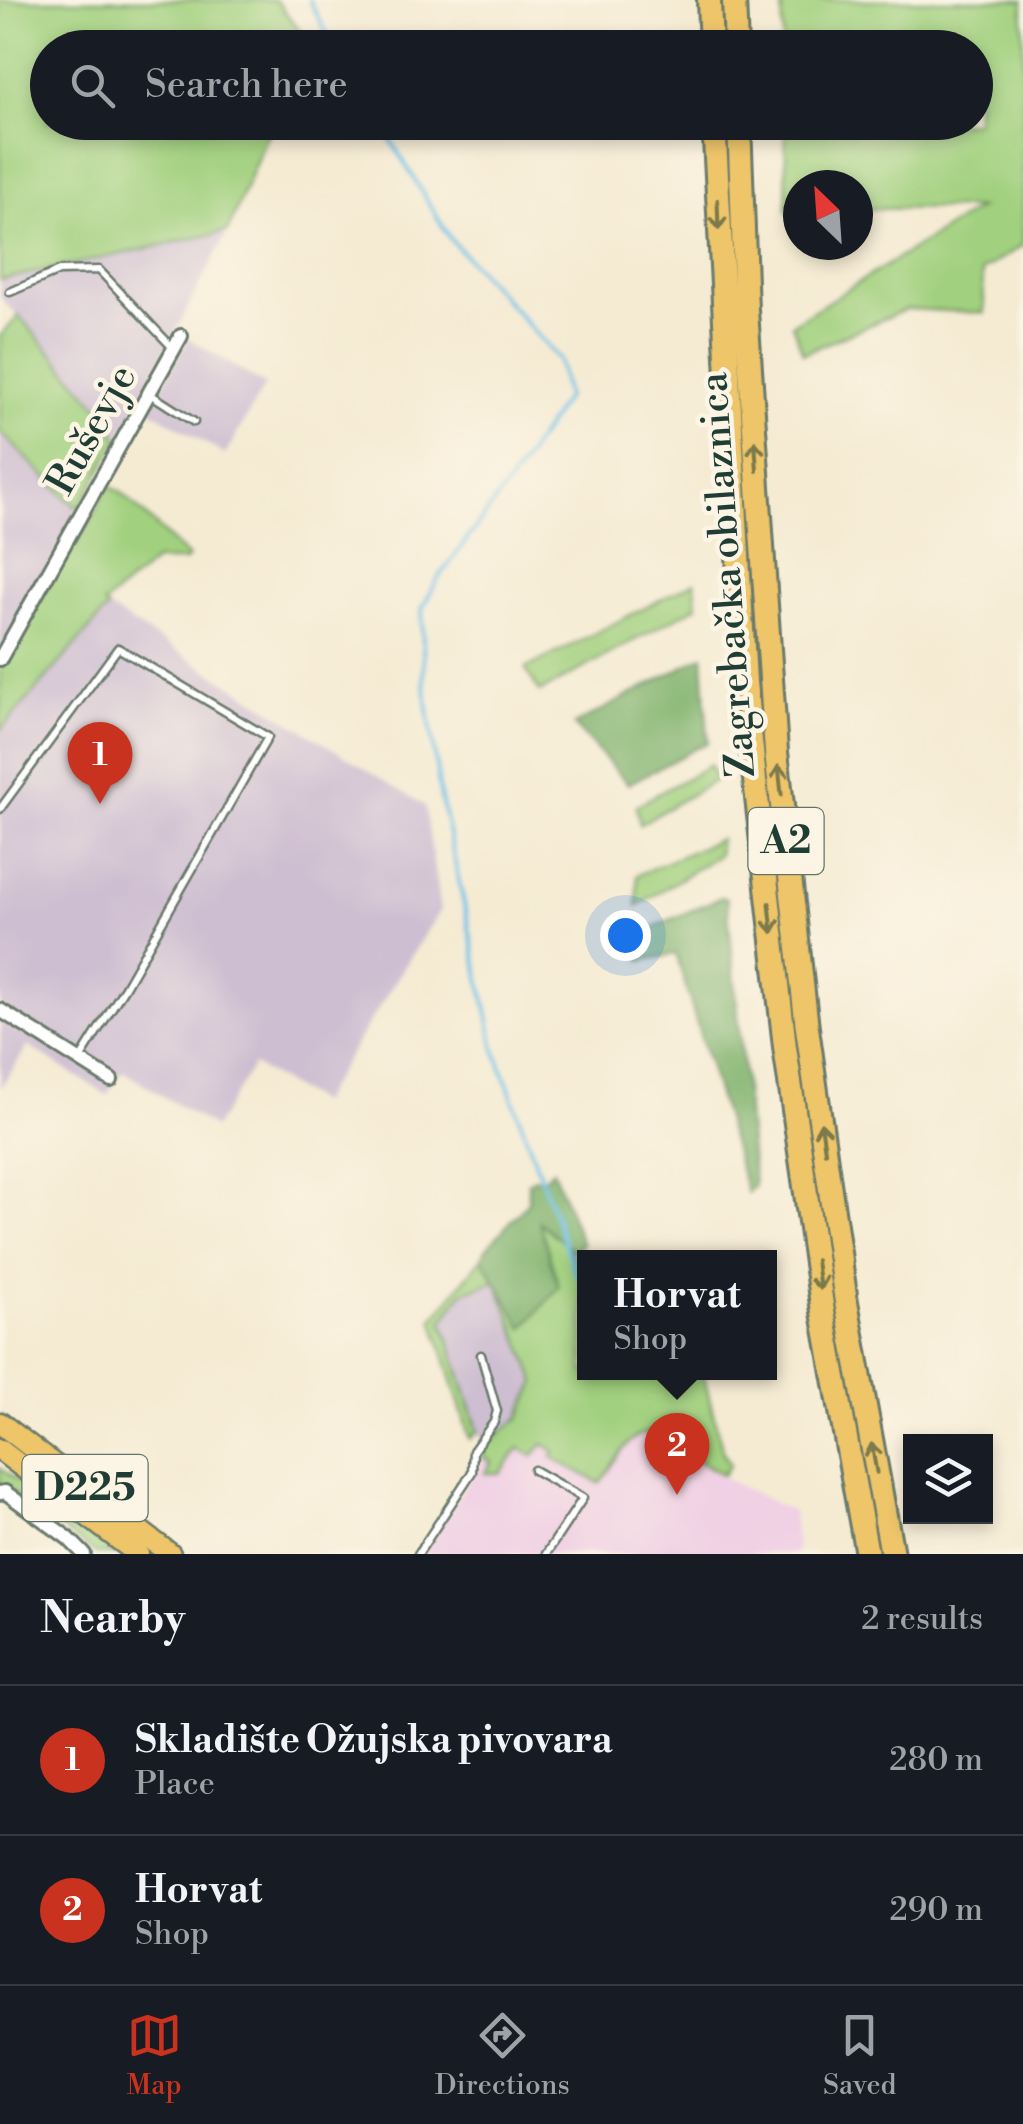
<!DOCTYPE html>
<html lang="en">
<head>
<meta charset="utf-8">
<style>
	:root { --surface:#171b24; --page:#20242c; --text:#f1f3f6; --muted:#9ea1a6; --line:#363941; --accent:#c8321e }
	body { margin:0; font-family:"Libre Bodoni",serif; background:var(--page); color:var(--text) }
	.controls { position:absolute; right:30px; bottom:30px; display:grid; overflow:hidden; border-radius:0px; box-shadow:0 5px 15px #0003 }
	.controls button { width:90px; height:90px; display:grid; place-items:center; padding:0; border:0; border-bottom:2px solid var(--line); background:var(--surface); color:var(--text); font:50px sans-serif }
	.compass { position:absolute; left:783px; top:170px; width:90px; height:90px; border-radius:50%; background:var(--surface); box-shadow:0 5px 15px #0003; rotate:335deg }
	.you { position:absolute; left:625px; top:935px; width:35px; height:35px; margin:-25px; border:8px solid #fff; border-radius:50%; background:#1a73e8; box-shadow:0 0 0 15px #1a73e833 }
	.badge { display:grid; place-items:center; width:65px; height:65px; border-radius:50%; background:var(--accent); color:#fff; font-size:32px; font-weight:700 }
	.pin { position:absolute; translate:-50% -82px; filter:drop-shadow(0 2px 5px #0008) }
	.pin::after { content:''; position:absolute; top:52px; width:35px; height:30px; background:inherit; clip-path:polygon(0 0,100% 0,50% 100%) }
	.popup { position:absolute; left:577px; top:1250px; width:200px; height:130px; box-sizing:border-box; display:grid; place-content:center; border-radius:0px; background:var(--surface); filter:drop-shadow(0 2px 8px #0005); font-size:32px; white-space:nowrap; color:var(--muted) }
	.popup b { font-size:38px; color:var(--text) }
	.popup::after { content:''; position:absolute; left:50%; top:100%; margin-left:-20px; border:20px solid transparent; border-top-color:var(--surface) }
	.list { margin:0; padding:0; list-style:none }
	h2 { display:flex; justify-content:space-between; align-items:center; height:130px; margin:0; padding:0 40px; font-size:42px }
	h2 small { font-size:32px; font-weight:400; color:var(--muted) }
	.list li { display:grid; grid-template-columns:65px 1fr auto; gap:30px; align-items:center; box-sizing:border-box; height:150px; padding:0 40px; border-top:2px solid var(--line) }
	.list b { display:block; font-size:38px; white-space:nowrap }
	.list p { margin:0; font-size:32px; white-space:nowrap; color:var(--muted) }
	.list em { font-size:32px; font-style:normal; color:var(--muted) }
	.icon { flex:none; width:55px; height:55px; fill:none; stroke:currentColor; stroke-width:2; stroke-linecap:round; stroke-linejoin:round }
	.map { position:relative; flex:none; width:1023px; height:1554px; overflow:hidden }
	.search { position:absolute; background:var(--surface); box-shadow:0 5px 15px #0003; left:30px; right:30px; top:30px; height:110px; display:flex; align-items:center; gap:25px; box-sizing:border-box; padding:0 35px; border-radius:55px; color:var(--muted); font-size:38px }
	.sheet { height:430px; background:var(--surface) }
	nav { display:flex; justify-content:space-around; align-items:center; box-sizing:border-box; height:140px; border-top:2px solid var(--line); background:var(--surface); font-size:28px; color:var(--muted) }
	nav a { display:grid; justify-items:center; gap:5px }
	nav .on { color:var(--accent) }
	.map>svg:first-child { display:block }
	.built { fill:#f0d0e4 }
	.industrial { fill:#cebed1 }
	.green { fill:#a1d07e; stroke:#608659; stroke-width:2.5 }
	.forest { fill:#80b26d; stroke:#507850; stroke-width:2.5 }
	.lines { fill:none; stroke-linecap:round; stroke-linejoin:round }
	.stream { stroke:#6ac0e7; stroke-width:4 }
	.service-casing { stroke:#6a7a6c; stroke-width:11 }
	.minor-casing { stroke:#6a7a6c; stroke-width:18 }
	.primary-casing { stroke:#6a7a6c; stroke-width:25 }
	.motorway-casing { stroke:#6a7a6c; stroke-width:28 }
	.service { stroke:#fff; stroke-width:6 }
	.minor { stroke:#fff; stroke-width:12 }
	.primary { stroke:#eec569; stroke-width:20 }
	.motorway { stroke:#eec569; stroke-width:22 }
	.oneway { stroke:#7c7a4c }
	.labels { text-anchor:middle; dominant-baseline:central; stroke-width:9; stroke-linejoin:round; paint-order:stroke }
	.shield { fill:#fcf5e5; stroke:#617469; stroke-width:2.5 }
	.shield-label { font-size:38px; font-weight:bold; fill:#1f3d34 }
	.street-label { font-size:40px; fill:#1f3d34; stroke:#fcf5e5 }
</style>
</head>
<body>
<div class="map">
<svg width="1023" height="1554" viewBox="0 0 1023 1554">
	<rect width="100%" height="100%" fill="#fcf5e5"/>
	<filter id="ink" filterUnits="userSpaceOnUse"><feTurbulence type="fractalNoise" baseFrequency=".01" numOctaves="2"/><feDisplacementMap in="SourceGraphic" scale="20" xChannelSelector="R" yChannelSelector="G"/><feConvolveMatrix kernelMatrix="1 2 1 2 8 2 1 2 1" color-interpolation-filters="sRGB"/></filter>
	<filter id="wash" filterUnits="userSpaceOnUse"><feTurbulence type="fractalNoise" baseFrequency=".0048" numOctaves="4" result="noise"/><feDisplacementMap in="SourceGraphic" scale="40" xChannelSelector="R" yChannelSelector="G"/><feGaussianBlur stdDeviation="2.25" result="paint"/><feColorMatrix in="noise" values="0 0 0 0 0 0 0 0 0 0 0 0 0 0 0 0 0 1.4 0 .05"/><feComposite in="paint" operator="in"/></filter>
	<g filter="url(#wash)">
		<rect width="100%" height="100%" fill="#f5ebd3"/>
		<path class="built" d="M524,1428L630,1440L640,1432L650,1433L724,1478L793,1512L797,1554H423L483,1457Z"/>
		<path class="industrial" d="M228,231L119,439L98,406L0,297V280Z
			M188,338L265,385L225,455L149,409Z
			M0,432L91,521L57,576L425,806L440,910L319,1103L253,1065L214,1128L123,1071L107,1095L28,1046L0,1089Z
			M496,1281L536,1383L519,1418L483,1446L443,1321L463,1292Z"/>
		<path class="green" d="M0,0H276L306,39L302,47L48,48V122L272,123L228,231L0,280Z
			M782,0H1023V245L982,271L985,313L907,309L803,353L792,324L979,208L858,209V185H798V211H787L785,123L976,122V48L783,47Z
			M19,316L98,406L119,439L81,505L76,507L0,432V336Z
			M108,485L121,492L188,557L185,561H155L104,604L108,608L0,731V667L52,578L91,521Z
			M695,582L697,606L540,692L525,669Z
			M710,765L716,780L640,824L636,806Z
			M720,839L718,855L637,906V875Z
			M538,1220L563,1242L584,1270V1372L703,1373L723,1452L730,1464L723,1475L650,1433C626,1432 613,1469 599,1483L552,1457L555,1451L543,1444L533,1456L520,1448L500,1473H485L491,1462L483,1457V1446L519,1418L536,1382L496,1281L463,1292L443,1321L478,1431L470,1439L433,1319L482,1258L523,1327H524L559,1287Z
			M0,1468C40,1498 83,1523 122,1554H96L0,1483Z"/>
		<path class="forest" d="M703,656L708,742L628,784L574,725Z
			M721,897L727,899L754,1186L747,1193L676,954L641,961L640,933Z
			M553,1170L582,1244L574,1251L539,1222L559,1287L523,1328L482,1258L486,1249L528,1202V1182L535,1178L542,1180Z"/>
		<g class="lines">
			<path class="stream" d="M309,0L332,43
				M380,122L451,240L559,359L566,397L511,480L437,580L422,609L424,680L440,794L496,1052L574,1270L584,1285"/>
		</g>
	</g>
	<g filter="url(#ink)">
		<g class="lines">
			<defs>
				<path id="service" d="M10,292L59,271L99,270L173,348
					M150,394L194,422
					M0,809L118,648L268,737L125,987L80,1059
					M534,1470L583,1498L546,1554
					M418,1554L472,1472L473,1451L494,1422L497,1411L481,1355"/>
				<path id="minor" d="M0,659L181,336
					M0,1010L111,1080
					M0,1493L5,1492L68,1538L84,1554"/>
				<path id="primary" d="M0,1423L170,1554
					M0,1450L138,1554"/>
				<path id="motorway" d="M709,0L711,48
					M734,0L736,48
					M714,122L745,682L755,780L785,1047L823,1312L867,1554
					M739,122L746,310L776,752L807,1028L846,1302L892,1554"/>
			</defs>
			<use href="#service" class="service-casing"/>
			<use href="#minor" class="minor-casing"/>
			<use href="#primary" class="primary-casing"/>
			<use href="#motorway" class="motorway-casing"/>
			<use href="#service" class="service"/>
			<use href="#minor" class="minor"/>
			<use href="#primary" class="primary"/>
			<use href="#motorway" class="motorway"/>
		</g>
		<defs><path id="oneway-shaft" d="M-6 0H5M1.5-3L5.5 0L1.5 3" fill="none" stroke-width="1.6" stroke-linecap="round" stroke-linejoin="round" transform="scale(2.5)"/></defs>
		<g class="oneway">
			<use href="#oneway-shaft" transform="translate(718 215) rotate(88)"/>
			<use href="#oneway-shaft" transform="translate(756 456) rotate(-94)"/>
			<use href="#oneway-shaft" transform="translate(780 780) rotate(-96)"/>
			<use href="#oneway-shaft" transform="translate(771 918) rotate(84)"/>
			<use href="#oneway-shaft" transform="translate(823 1137) rotate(-98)"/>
			<use href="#oneway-shaft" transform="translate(818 1275) rotate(82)"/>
			<use href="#oneway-shaft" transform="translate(874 1458) rotate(-100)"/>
		</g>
	</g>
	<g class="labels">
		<g class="shield">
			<rect x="748.5" y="808" width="75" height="66" rx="8"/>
			<rect x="22.5" y="1455" width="125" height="66" rx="8"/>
		</g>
		<g class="shield-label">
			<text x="786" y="841">A2</text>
			<text x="85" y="1488">D225</text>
		</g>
		<g class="street-label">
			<text transform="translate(92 430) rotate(-61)">Ruševje</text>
			<text transform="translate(728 575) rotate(-94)">Zagrebačka obilaznica</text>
		</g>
	</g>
</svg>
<div class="controls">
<button><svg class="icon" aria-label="layers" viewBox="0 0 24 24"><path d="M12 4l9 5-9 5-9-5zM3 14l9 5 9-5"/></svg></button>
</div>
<svg class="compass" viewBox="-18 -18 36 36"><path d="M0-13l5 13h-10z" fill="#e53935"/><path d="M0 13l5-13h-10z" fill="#9ea1a6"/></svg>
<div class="you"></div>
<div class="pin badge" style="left:100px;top:804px">1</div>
<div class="pin badge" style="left:677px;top:1495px">2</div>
<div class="popup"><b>Horvat</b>Shop</div>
<div class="search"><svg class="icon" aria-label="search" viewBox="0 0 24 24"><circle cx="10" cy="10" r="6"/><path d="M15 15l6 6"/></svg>Search here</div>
</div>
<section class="sheet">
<h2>Nearby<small>2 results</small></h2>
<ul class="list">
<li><span class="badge">1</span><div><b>Skladište Ožujska pivovara</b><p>Place</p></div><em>280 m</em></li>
<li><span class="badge">2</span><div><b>Horvat</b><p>Shop</p></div><em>290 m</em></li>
</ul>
</section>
<nav>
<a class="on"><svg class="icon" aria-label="map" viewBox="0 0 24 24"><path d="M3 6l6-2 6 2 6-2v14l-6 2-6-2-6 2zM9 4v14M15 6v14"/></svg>Map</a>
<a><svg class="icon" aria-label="directions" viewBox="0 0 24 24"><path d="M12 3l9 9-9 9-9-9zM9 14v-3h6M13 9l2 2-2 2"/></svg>Directions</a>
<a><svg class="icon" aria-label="saved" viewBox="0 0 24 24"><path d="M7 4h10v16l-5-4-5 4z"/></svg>Saved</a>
</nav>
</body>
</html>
